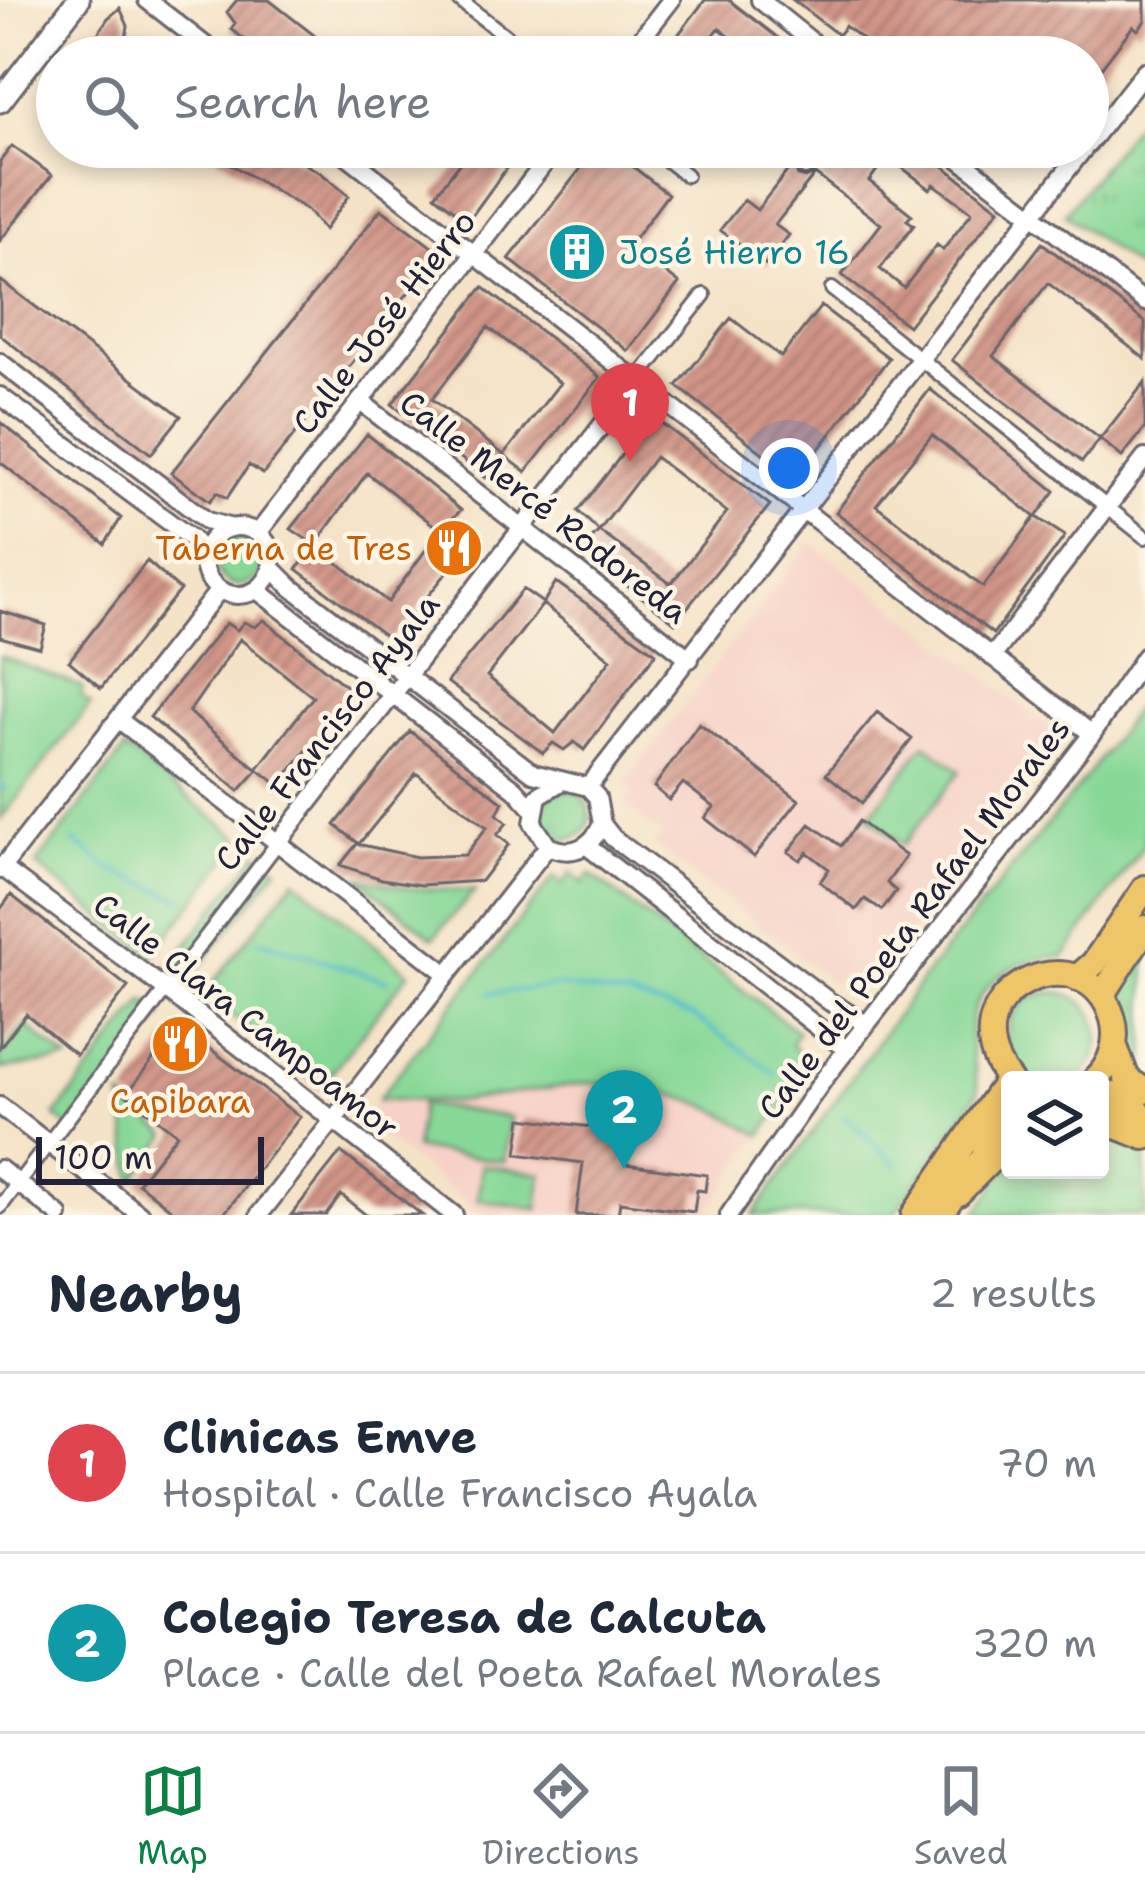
<!DOCTYPE html>
<html lang="en">
<head>
<meta charset="utf-8">
<style>
	:root { --surface:#fff; --page:#f6f6f7; --text:#1f2937; --muted:#747a83; --line:#e0e1e3; --accent:#0b8043 }
	body { margin:0; font-family:"Shantell Sans",sans-serif; background:var(--page); color:var(--text) }
	.controls { position:absolute; right:36px; bottom:36px; display:grid; overflow:hidden; border-radius:12px; box-shadow:0 6px 18px #0003 }
	.controls button { width:108px; height:108px; display:grid; place-items:center; padding:0; border:0; border-bottom:3px solid var(--line); background:var(--surface); color:var(--text); font:60px sans-serif }
	.scale { position:absolute; left:36px; bottom:30px; width:228px; box-sizing:border-box; padding-left:12px; border:6px solid #22223b; border-top:0; font-size:33px; line-height:42px; white-space:nowrap; color:#22223b; -webkit-text-stroke:9px #fcf5e5; paint-order:stroke }
	.you { position:absolute; left:789px; top:468px; width:42px; height:42px; margin:-30px; border:9px solid #fff; border-radius:50%; background:#1a73e8; box-shadow:0 0 0 18px #1a73e833 }
	.badge { display:grid; place-items:center; width:78px; height:78px; border-radius:50%; background:var(--accent); color:#fff; font-size:39px; font-weight:700 }
	.pin { position:absolute; translate:-50% -99px; filter:drop-shadow(0 3px 6px #0008) }
	.pin::after { content:''; position:absolute; top:63px; width:42px; height:36px; background:inherit; clip-path:polygon(0 0,100% 0,50% 100%) }
	.list { margin:0; padding:0; list-style:none }
	h2 { display:flex; justify-content:space-between; align-items:center; height:156px; margin:0; padding:0 48px; font-size:51px }
	h2 small { font-size:39px; font-weight:400; color:var(--muted) }
	.list li { display:grid; grid-template-columns:78px 1fr auto; gap:36px; align-items:center; box-sizing:border-box; height:180px; padding:0 48px; border-top:3px solid var(--line) }
	.list b { display:block; font-size:45px; white-space:nowrap }
	.list p { margin:0; font-size:39px; white-space:nowrap; color:var(--muted) }
	.list em { font-size:39px; font-style:normal; color:var(--muted) }
	.icon { flex:none; width:66px; height:66px; fill:none; stroke:currentColor; stroke-width:2; stroke-linecap:round; stroke-linejoin:round }
	.map { position:relative; flex:none; width:1145px; height:1215px; overflow:hidden }
	.search { position:absolute; background:var(--surface); box-shadow:0 6px 18px #0003; left:36px; right:36px; top:36px; height:132px; display:flex; align-items:center; gap:30px; box-sizing:border-box; padding:0 42px; border-radius:66px; color:var(--muted); font-size:45px }
	.sheet { height:516px; background:var(--surface) }
	nav { display:flex; justify-content:space-around; align-items:center; box-sizing:border-box; height:168px; border-top:3px solid var(--line); background:var(--surface); font-size:33px; color:var(--muted) }
	nav a { display:grid; justify-items:center; gap:6px }
	nav .on { color:var(--accent) }
	.map>svg:first-child { display:block }
	.built { fill:#f7d1c7 }
	.grass { fill:url(#grass-tufts); stroke:#557d6a; stroke-width:3 }
	.green { fill:#88d898; stroke:#557d6a; stroke-width:3 }
	.lines { fill:none; stroke-linecap:round; stroke-linejoin:round }
	.stream { stroke:#4fbcc6; stroke-width:4.5 }
	.building { fill:url(#building-hatch); fill-rule:evenodd }
	.pedestrian-casing { stroke:#6c666c; stroke-width:18 }
	.minor-casing { stroke:#6c666c; stroke-width:22 }
	.tertiary-casing { stroke:#6c666c; stroke-width:27 }
	.primary-casing { stroke:#6c666c; stroke-width:30 }
	.motorway-casing { stroke:#6c666c; stroke-width:36 }
	.pedestrian { stroke:#fff; stroke-width:12 }
	.minor { stroke:#fff; stroke-width:16 }
	.tertiary { stroke:#fff; stroke-width:21 }
	.primary { stroke:#eec569; stroke-width:24 }
	.motorway { stroke:#eec569; stroke-width:30 }
	.labels { text-anchor:middle; dominant-baseline:central; stroke-width:9; stroke-linejoin:round; paint-order:stroke }
	.culture-label { font-size:33px; fill:#0d838f; stroke:#fcf5e5; text-anchor:start }
	.street-label { font-size:33px; fill:#22223b; stroke:#fcf5e5 }
	.food-label { font-size:33px; fill:#c56008; stroke:#fcf5e5; text-anchor:end }
</style>
</head>
<body>
<div class="map">
<svg width="1145" height="1215" viewBox="0 0 1145 1215">
	<defs>
		<pattern id="grass-tufts" width="24" height="20" patternUnits="userSpaceOnUse" patternTransform="scale(3)"><rect width="24" height="20" fill="#88d898"/><path d="M3 7l-1-3M5 7V3M7 7l1-3M15 17l-1-3M17 17v-4M19 17l1-3" fill="none" stroke="#75b984"/></pattern>
		<pattern id="building-hatch" width="6" height="6" patternUnits="userSpaceOnUse" patternTransform="scale(3)"><rect width="6" height="6" fill="#d29588"/><path d="M-1 1l2-2M0 6l6-6M5 7l2-2" fill="none" stroke="#aa7970"/></pattern>
	</defs>
	<rect width="100%" height="100%" fill="#fcf5e5"/>
	<filter id="ink" filterUnits="userSpaceOnUse"><feTurbulence type="fractalNoise" baseFrequency=".00833" numOctaves="2"/><feDisplacementMap in="SourceGraphic" scale="24" xChannelSelector="R" yChannelSelector="G"/><feConvolveMatrix kernelMatrix="1 2 1 2 8 2 1 2 1" color-interpolation-filters="sRGB"/></filter>
	<filter id="wash" filterUnits="userSpaceOnUse"><feTurbulence type="fractalNoise" baseFrequency=".004" numOctaves="4" result="noise"/><feDisplacementMap in="SourceGraphic" scale="48" xChannelSelector="R" yChannelSelector="G"/><feGaussianBlur stdDeviation="2.7" result="paint"/><feColorMatrix in="noise" values="0 0 0 0 0 0 0 0 0 0 0 0 0 0 0 0 0 1.4 0 .05"/><feComposite in="paint" operator="in"/></filter>
	<g filter="url(#wash)">
		<rect width="100%" height="100%" fill="#f5e3c8"/>
		<path class="built" d="M810,542L1062,737L873,978L868,976L859,985L843,973L834,983L654,845L663,835L624,805L633,794L624,784Z
			M586,1083L648,1087L711,1107L761,1135L704,1215H484L362,1121L378,1099L454,1102Z"/>
		<path class="grass" d="M1145,111V275L1065,214Z
			M215 561a24 24 0 1 1 48 0a24 24 0 1 1-48 0Z
			M542 815a24 24 0 1 1 48 0a24 24 0 1 1-48 0Z
			M1145,957V1070L1131,1057L1132,1025L1124,995L1127,982Z
			M1100,1132L1145,1154V1215H976L1010,1162V1170H1100Z"/>
		<path class="green" d="M0,656L82,687V698L91,704L0,820Z
			M1145,695V844L1064,957C1018,955 971,982 970,1034C970,1053 977,1073 978,1092L894,1215H753L930,969L1088,775Z
			M925,744L960,771L903,845L869,817Z
			M125,749L242,839L152,957L36,865Z
			M259,852L278,868L188,981L169,967Z
			M571,872L583,884L590,874L798,1032L791,1045L805,1057L799,1073L803,1079L761,1135L711,1107L648,1087L586,1083L454,1102L378,1099L554,877L563,884Z
			M357,877L408,888L475,891L433,938Z
			M295,879L409,973L321,1086L204,994Z
			M1007 1038a46 46 0 1 1 92 0a46 46 0 1 1-92 0Z
			M145,1000L163,1015L73,1131L55,1116Z
			M25,1025L69,1060L0,1069V1058Z
			M122,1098L168,1135L133,1181Z
			M421,1104L510,1117L504,1161L415,1149Z
			M482,1165L542,1174L538,1209L478,1200Z"/>
		<g class="lines">
			<path class="stream" d="M0,785L6,788
				M74,841L112,870L182,899
				M259,940L388,981
				M490,993L558,986L631,997L693,1016L775,1073
				M844,1115L897,1165"/>
		</g>
		<g id="blocks">
			<path class="building" d="M237,0H269L342,57H267L231,29L235,23L227,12Z
				M705,0H729L803,57H756L719,28L697,57H661Z
				M793,0H1145V21L1138,30L1133,26L1088,85V57H885L845,26L838,35Z
				M120,8L128,26L123,57H83L108,18Z
				M12,146L52,175L0,241V161Z
				M202,147H273L321,173L349,196L324,230L307,210Z
				M472,147H522L468,221L435,195Z
				M598,147H608L668,194L630,245L679,283L628,351L509,259Z
				M806,147L795,168L798,176L805,178L813,174L831,147H919L999,209L908,326L842,275L881,224L815,174L775,225L789,235L766,265L720,230L744,200L757,210ZM887,156L930,189L934,184L972,212L943,250L937,245L904,288L880,269L914,225L907,220L912,215L869,181Z
				M381,209L440,253L263,474L249,465L227,498L217,492L210,501L171,473Z
				M1042,243L1145,322V359L1048,283L993,356L1100,439L1145,382V428L1122,457L1100,439L1082,462L952,360Z
				M0,280L181,416L151,454L0,335Z
				M483,287L600,377L526,472L504,455L486,478L392,404ZM488,327L560,383L504,455L432,399Z
				M821,306L889,358L796,479L677,386L731,318L781,357Z
				M930,389L1055,491L1036,517L1065,536L993,634L836,512ZM932,435L1035,517L983,587L876,505Z
				M652,416L770,505L675,623L581,550L599,531L578,511ZM655,457L727,512L671,584L599,531Z
				M0,422L121,518L105,544L0,462Z
				M367,434L461,510L440,530L367,473L315,545L291,529Z
				M440,530L465,550L392,641L297,569L315,545L388,602Z
				M147,561L180,590L101,688L69,661Z
				M556,582L656,653L584,750L574,742L564,750L553,743L543,753L447,682L523,589L543,603ZM543,604L611,659L555,733L487,676Z
				M0,611L46,625L40,648L0,637Z
				M264,620L353,692L279,785L257,769L313,697L240,639L189,712L258,770L239,791L150,717L226,623L237,630L244,622L255,627Z
				M877,712L912,739L862,803L826,774Z
				M699,724L799,800L754,857L705,818L714,807L683,783L669,800L654,787Z
				M410,731L503,802L497,814L507,823L497,835L509,844L481,881L421,885L382,879L340,865L357,844L417,857L465,855L487,827L416,773L359,844L335,825Z
				M859,821L906,856L887,883L896,891L882,910L865,899L856,910L820,882L829,869L807,852L800,860L788,852L810,824L841,846Z
				M11,895L128,987L76,1055L26,1014L0,1047V910Z
				M179,1025L300,1117L223,1215H178L138,1183L177,1134L126,1095Z
				M522,1118L629,1132L625,1164L707,1175L705,1191L697,1190L694,1212L620,1202L618,1215H576L583,1163L517,1154Z
				M341,1152L422,1215H366L341,1195L326,1215H291Z"/>
		</g>
	</g>
	<g filter="url(#ink)">
		<use href="#blocks" fill-opacity="0" stroke="#6c666c" stroke-width="3"/>
		<g class="lines">
			<defs>
				<path id="pedestrian" d="M459,0L533,57
					M650,147L686,175
					M805,168L821,147
					M832,289L1145,537
					M637,380L704,295
					M0,1207L279,841"/>
				<path id="minor" d="M147,0L220,57
					M760,0L831,57
					M627,57L671,0
					M1088,144L1145,71
					M336,147L1092,734
					M944,147L1145,302
					M0,362L207,521L232,528
					M0,396L192,539L204,554
					M360,401L690,659
					M204 561a34 34 0 1 1 68 0a34 34 0 1 1-68 0Z
					M258,533L557,147
					M272,568L291,587L533,773L588,787L597,797L602,824C591,848 572,857 548,846L533,823L538,796L561,782
					M257,590L515,789L533,809
					M992,657L1145,458
					M118,719L447,974
					M588,787L1085,147
					M602,824L613,838L830,1002L866,1024
					M279,841L637,380
					M587,846L847,1050
					M0,866L184,1003L454,1215
					M0,870L219,590
					M0,1106L141,1215
					M0,1169L59,1215
					M259,1215L548,846
					M729,1215L824,1079L1092,734L1145,656"/>
				<path id="tertiary" d="M0,101L78,0"/>
				<path id="primary" d="M1077,978L1094,963L1145,888
					M1102,996L1145,928
					M1115,1047L1127,1079L1145,1091
					M1010,1081C939,994 1086,925 1113,1019C1119,1042 1111,1065 1095,1080
					M1100,1092L1116,1096L1145,1117
					M985,1149L1010,1114
					M914,1215L1008,1079
					M939,1215L965,1178"/>
				<path id="motorway" d="M1100,1116L1145,1134
					M956,1191L1010,1136"/>
			</defs>
			<use href="#pedestrian" class="pedestrian-casing"/>
			<use href="#minor" class="minor-casing"/>
			<use href="#tertiary" class="tertiary-casing"/>
			<use href="#primary" class="primary-casing"/>
			<use href="#motorway" class="motorway-casing"/>
			<use href="#pedestrian" class="pedestrian"/>
			<use href="#minor" class="minor"/>
			<use href="#tertiary" class="tertiary"/>
			<use href="#primary" class="primary"/>
			<use href="#motorway" class="motorway"/>
		</g>
	</g>
	<defs>
		<symbol id="building-disc" viewBox="-11 -11 22 22"><circle r="9.5" fill="#0f9aa8" stroke="#fcf5e5"/><path d="M-4-6H4V6H1V3H-1V6H-4ZM-2.5-4.3h1.7v1.8h-1.7ZM.8-4.3h1.7v1.8H.8ZM-2.5-1h1.7V.8h-1.7ZM.8-1h1.7V.8H.8Z" fill="#fff"/></symbol>
		<symbol id="restaurant-disc" viewBox="-11 -11 22 22"><circle r="9.5" fill="#e8710a" stroke="#fcf5e5"/><path d="M-5-6h1v4h1v-4h1v4h1v-4h1v5L-1.5 .5V6h-2V.5L-5-1ZM5-6V6H3V1.5H1.5Q1.5-4 5-6Z" fill="#fff"/></symbol>
	</defs>
	<g fill-rule="evenodd">
		<use href="#building-disc" x="544" y="219" width="66" height="66"/>
		<use href="#restaurant-disc" x="421" y="515" width="66" height="66"/>
		<use href="#restaurant-disc" x="147" y="1011" width="66" height="66"/>
	</g>
	<g class="labels">
		<g class="culture-label">
			<text x="619" y="252">José Hierro 16</text>
		</g>
		<g class="street-label">
			<text transform="translate(384 322) rotate(-52)">Calle José Hierro</text>
			<text transform="translate(544 507) rotate(38)">Calle Mercé Rodoreda</text>
			<text transform="translate(327 732) rotate(-52)">Calle Francisco Ayala</text>
			<text transform="translate(914 918) rotate(-53)">Calle del Poeta Rafael Morales</text>
			<text transform="translate(246 1016) rotate(38)">Calle Clara Campoamor</text>
		</g>
		<g class="food-label">
			<text x="412" y="548">Taberna de Tres</text>
			<text x="180" y="1101" text-anchor="middle">Capibara</text>
		</g>
	</g>
</svg>
<div class="controls">
<button><svg class="icon" aria-label="layers" viewBox="0 0 24 24"><path d="M12 4l9 5-9 5-9-5zM3 14l9 5 9-5"/></svg></button>
</div>
<div class="scale">100 m</div>
<div class="you"></div>
<div class="pin badge" style="left:630px;top:462px;background:#e0444e">1</div>
<div class="pin badge" style="left:624px;top:1169px;background:#0f9aa8">2</div>
<div class="search"><svg class="icon" aria-label="search" viewBox="0 0 24 24"><circle cx="10" cy="10" r="6"/><path d="M15 15l6 6"/></svg>Search here</div>
</div>
<section class="sheet">
<h2>Nearby<small>2 results</small></h2>
<ul class="list">
<li><span class="badge" style="background:#e0444e">1</span><div><b>Clinicas Emve</b><p>Hospital · Calle Francisco Ayala</p></div><em>70 m</em></li>
<li><span class="badge" style="background:#0f9aa8">2</span><div><b>Colegio Teresa de Calcuta</b><p>Place · Calle del Poeta Rafael Morales</p></div><em>320 m</em></li>
</ul>
</section>
<nav>
<a class="on"><svg class="icon" aria-label="map" viewBox="0 0 24 24"><path d="M3 6l6-2 6 2 6-2v14l-6 2-6-2-6 2zM9 4v14M15 6v14"/></svg>Map</a>
<a><svg class="icon" aria-label="directions" viewBox="0 0 24 24"><path d="M12 3l9 9-9 9-9-9zM9 14v-3h6M13 9l2 2-2 2"/></svg>Directions</a>
<a><svg class="icon" aria-label="saved" viewBox="0 0 24 24"><path d="M7 4h10v16l-5-4-5 4z"/></svg>Saved</a>
</nav>
</body>
</html>
